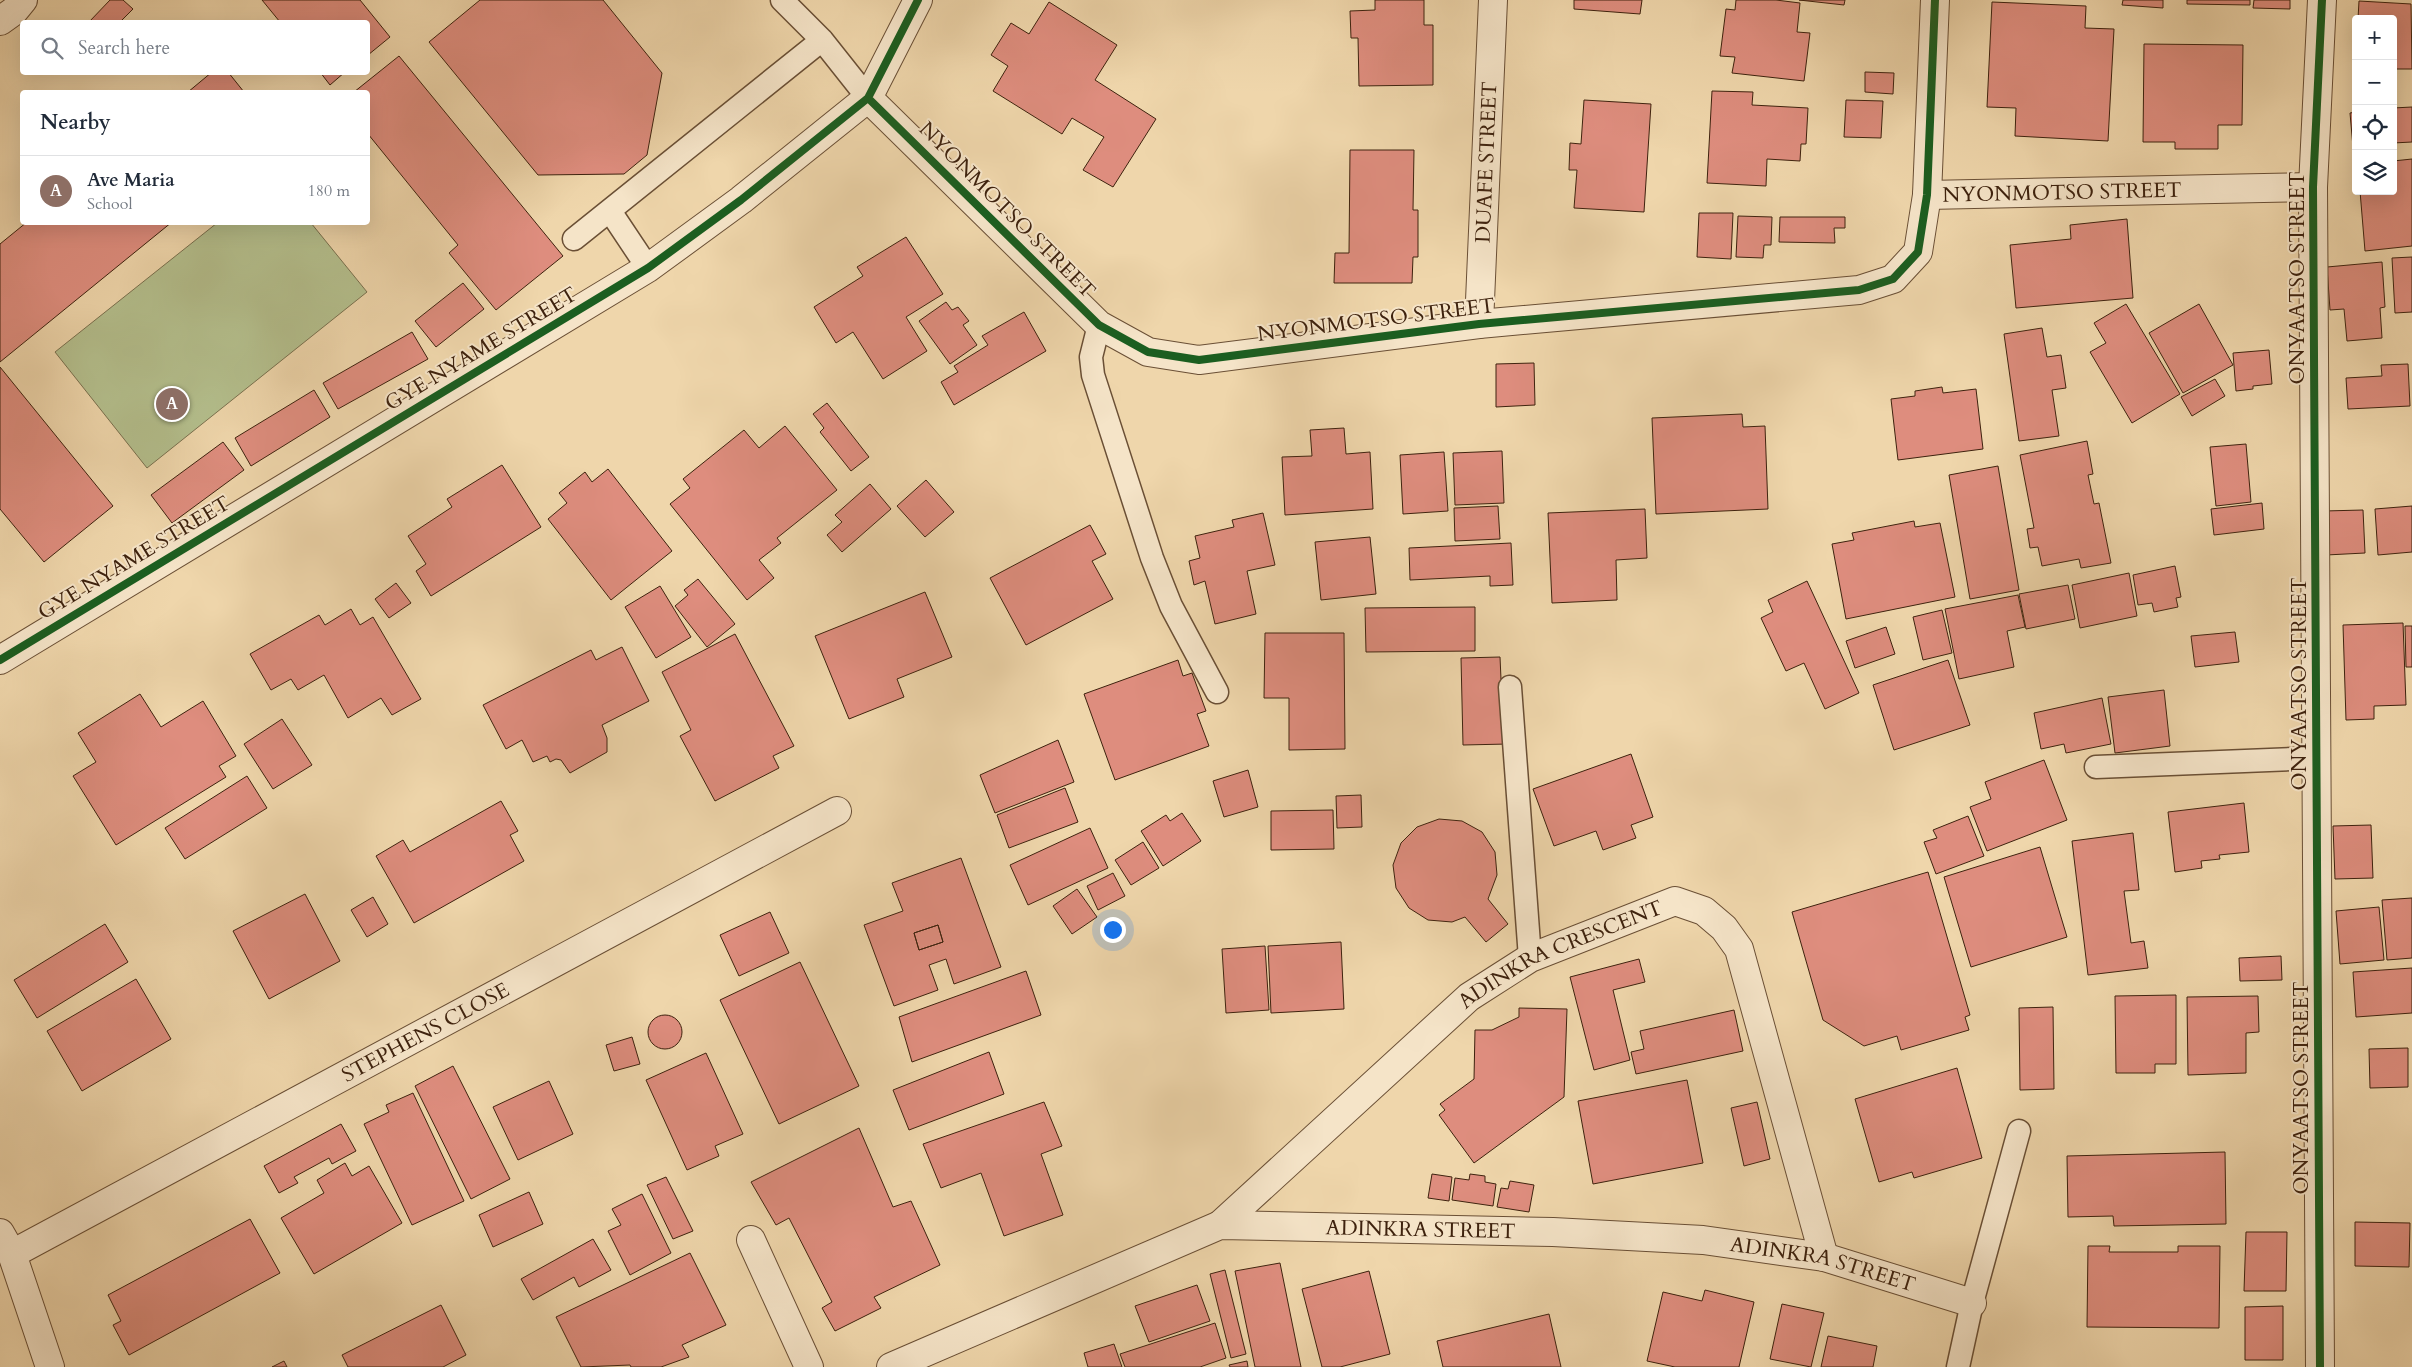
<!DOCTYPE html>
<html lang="en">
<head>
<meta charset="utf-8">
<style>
	:root { --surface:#fff; --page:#f6f6f7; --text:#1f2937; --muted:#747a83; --line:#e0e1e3; --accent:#b45309 }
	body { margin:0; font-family:Cardo,serif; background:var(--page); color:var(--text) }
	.controls { position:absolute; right:15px; top:15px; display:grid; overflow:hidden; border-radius:5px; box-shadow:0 5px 20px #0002 }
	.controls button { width:45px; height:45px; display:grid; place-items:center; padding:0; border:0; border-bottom:1px solid var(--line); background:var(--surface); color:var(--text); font:25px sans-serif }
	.you { position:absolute; left:1112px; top:929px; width:18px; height:18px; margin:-12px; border:4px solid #fff; border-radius:50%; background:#1a73e8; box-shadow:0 0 0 8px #1a73e833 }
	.badge { display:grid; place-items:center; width:32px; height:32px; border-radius:50%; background:var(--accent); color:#fff; font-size:16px; font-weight:700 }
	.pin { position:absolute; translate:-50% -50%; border:2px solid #fff; box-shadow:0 1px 5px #0006 }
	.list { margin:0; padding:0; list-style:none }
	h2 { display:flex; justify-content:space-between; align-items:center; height:65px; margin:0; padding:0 20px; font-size:21px }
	h2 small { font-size:16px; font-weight:400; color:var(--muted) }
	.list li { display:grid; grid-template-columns:32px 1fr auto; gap:15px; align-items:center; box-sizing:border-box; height:70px; padding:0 20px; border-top:1px solid var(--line) }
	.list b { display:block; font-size:19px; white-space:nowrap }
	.list p { margin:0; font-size:16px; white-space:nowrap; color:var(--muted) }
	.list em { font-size:16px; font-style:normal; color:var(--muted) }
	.icon { flex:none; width:28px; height:28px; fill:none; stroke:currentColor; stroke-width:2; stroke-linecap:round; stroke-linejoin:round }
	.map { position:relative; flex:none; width:2412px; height:1367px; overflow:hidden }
	.search { position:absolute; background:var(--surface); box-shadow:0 5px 20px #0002; left:20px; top:20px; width:350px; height:55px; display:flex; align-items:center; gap:12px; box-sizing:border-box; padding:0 18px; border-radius:5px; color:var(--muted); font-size:19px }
	.panel { position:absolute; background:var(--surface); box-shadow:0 5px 20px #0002; left:20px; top:90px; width:350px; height:135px; border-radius:5px }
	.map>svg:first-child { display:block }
	.green { fill:#b4bf8d; stroke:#79704e }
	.building { fill:#de8d7e; stroke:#3e220e; fill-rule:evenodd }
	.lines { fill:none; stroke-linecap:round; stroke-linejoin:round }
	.lane-casing { stroke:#6a4f35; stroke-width:25 }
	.street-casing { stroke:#6a4f35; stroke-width:30 }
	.lane { stroke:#f5e4c8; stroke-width:22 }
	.street { stroke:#f5e4c8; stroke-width:28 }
	.cycleway-casing { stroke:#f5e4c8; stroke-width:11 }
	.cycleway { stroke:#1b5e20; stroke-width:8 }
	.labels { text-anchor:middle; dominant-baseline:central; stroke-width:4; stroke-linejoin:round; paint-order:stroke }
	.street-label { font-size:21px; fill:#3e220e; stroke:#f5e4c8 }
</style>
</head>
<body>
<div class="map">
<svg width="2412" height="1367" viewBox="0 0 2412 1367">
	<rect width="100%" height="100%" fill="#efd6ab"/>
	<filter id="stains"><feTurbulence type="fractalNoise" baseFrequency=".004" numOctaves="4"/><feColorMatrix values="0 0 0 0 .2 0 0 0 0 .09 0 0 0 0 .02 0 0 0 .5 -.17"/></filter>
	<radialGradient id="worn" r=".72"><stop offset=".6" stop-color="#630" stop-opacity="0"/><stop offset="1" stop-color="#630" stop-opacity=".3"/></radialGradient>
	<path class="green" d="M217,223H311L367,292L147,468L55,352Z"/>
	<path class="building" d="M110,0H123L133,9L120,22H89Z
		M262,0H360L390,37L368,55V22H280Z
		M480,0H603L662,73L647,155L624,174L538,175L429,42Z
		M1375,0H1424V25H1433V85L1359,86L1358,38H1351L1350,11L1375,10Z
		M1574,0H1642L1640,14L1574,9Z
		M1736,0H1776L1800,3L1797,32L1810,33L1804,81L1732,73L1735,57L1720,56L1726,9L1735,10Z
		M1799,0H1845L1844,5Z
		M2123,0H2163V8L2122,5Z
		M2187,0H2250V5L2187,4Z
		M2254,0H2290V9L2253,8Z
		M2359,1L2411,4L2412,69H2393V19H2358Z
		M1049,2L1117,45L1095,80L1156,119L1113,187L1083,170L1104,137L1072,118L1062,134L993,91L1008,66L991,55L1011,23L1029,34Z
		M1992,2L2086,6L2085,28L2114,29L2108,141L2015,136L2016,108L1987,107Z
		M2144,44L2243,45L2242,125H2218V149H2175V142H2143Z
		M399,56L563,256L496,310L449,253L458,245L368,134V92H354Z
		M212,72H228L244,92H188Z
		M320,72H345L330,85Z
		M1865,72L1894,73L1893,94L1865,92Z
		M1712,91L1753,92L1752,105L1808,108L1806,144H1801L1800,161L1767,159L1766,186L1707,183Z
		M1584,100L1651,104L1644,212L1574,208L1577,170H1569L1570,143L1581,144Z
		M1846,100L1883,101L1881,138L1844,137Z
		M2412,107V142L2393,143V108Z
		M2356,112V147H2353L2350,113Z
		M1350,150H1414L1413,210H1418V257H1413L1412,283H1334L1335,253H1349Z
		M2412,159V246L2365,251L2360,191H2393V161Z
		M1699,213H1733L1731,259L1697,257Z
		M1738,216L1772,217L1771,245H1764L1763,258L1736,257Z
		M1780,217H1845V228H1834L1835,243L1779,242Z
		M2127,219L2133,298L2016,308L2010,245L2071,239L2070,225Z
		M27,222H172L0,362V244Z
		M906,237L943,294L906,317L927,351L883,379L853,332L836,343L814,307L863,276L857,267Z
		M2412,257V312L2395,313L2392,258Z
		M2382,262L2385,307L2380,308L2382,338L2347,341L2344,309L2330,310L2327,267Z
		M463,283L484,309L436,347L415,321Z
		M946,302L952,310L958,307L969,321L963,325L977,345L950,364L919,321Z
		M2126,304L2180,394L2132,423L2090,352L2106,343L2094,323Z
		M2199,304L2233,365L2183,393L2149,333Z
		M1024,312L1046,351L954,405L941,382L958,372L954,366L988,345L982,336Z
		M2042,328L2047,357L2061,355L2066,388L2052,390L2059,436L2019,441L2004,334Z
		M412,332L428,359L338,409L323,383Z
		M2269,350L2272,384L2253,386V389L2236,391L2233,353Z
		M1534,363L1535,405L1496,407V364Z
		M2408,364L2410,406L2348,409L2346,378L2382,376L2381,365Z
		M0,367L113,506L44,562L0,509Z
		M2215,379L2225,396L2192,416L2181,397Z
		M1942,387L1943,393L1976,389L1983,449L1898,460L1891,399L1915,396V391Z
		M314,390L330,417L251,466L235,438Z
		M827,403L869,457L851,471L820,432L824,428L813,414Z
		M1742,414L1743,427L1765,426L1768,509L1656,514L1652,418Z
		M785,426L837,490L777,538L781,543L759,560L774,578L747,600L670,504L690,488L683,479L744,430L759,448Z
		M1344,428L1346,454L1370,452L1373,509L1285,515L1282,457L1312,456L1310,430Z
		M2087,441L2093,474L2088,475L2094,504L2099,503L2111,563L2081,568L2079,559L2042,566L2038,547L2030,548L2027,529L2034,528L2020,455Z
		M223,442L244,470L172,523L151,495Z
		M2246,444L2251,502L2216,506L2210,447Z
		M1502,451L1504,503L1455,505L1453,453Z
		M1444,452L1448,511L1403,514L1400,455Z
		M502,465L541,527L431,596L416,571L426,564L408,536L452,507L447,499Z
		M1998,466L2019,590L1970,599L1949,475Z
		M608,469L672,551L611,600L548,519L567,503L559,493L585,472L592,482Z
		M926,480L954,512L925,537L897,506Z
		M870,484L891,509L842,552L827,535L842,522L835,515Z
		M2262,503L2264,529L2214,535L2211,509Z
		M1498,506L1500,539L1455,541L1454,508Z
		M2412,506V552L2378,555L2375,509Z
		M1645,509L1647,558L1616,560L1617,600L1552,603L1548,513Z
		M2363,510L2365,553L2326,555L2324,511Z
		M1263,513L1275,565L1247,571L1256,614L1215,624L1205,581L1194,585L1189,561L1200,558L1195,536L1234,527L1232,520Z
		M1914,521L1915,527L1940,523L1955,597L1846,619L1832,544L1854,540L1852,533Z
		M1090,525L1106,554L1092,561L1113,599L1026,645L990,578Z
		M1370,537L1376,594L1321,600L1315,542Z
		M1511,543L1513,585L1490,586V576L1410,580L1409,548Z
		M2175,566L2181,597L2176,598L2178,607L2154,612L2152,603L2138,605L2133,575Z
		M2129,573L2137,616L2080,628L2072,585Z
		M698,579L735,624L707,647L675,606L688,595L684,590Z
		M1807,581L1859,693L1825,709L1804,663L1786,671L1761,618L1773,612L1768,600Z
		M396,583L411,603L389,618L375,599Z
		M2068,585L2075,619L2026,629L2019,594Z
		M660,586L691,637L656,658L625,607Z
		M925,592L952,657L897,679L904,697L849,719L815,636Z
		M2018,595L2025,627L2007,631L2014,667L1959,679L1945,609Z
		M1475,607V651L1366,652L1365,608Z
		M351,609L360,625L373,617L421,699L392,715L381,698L348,718L324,675L298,690L291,679L271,690L250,654L319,615L325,625Z
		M1942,610L1952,653L1923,660L1913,617Z
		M2403,623L2406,705L2374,706V719L2346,720L2343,625Z
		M2405,626H2412V667H2406Z
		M1886,627L1895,654L1855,668L1846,641Z
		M2235,632L2239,662L2195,667L2191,636Z
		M1265,633H1344L1345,749L1289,750V698H1264Z
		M735,634L794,746L773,756L779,768L715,801L680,736L691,730L662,672Z
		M622,647L649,701L602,725L607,738V752L570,773L561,760L556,759L550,762L547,756L533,762L522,740L506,749L483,705L591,650L596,660Z
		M1500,657L1501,679L1507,678L1508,744L1463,745L1461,658Z
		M1178,660L1183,676L1192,673L1206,711L1197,714L1209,746L1115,780L1084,694Z
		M1948,660L1970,725L1894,750L1873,685Z
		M2164,690L2170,746L2115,753L2108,697Z
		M140,694L161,727L203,701L236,756L219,766L226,777L116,845L73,776L96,762L78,733Z
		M2102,698L2111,744L2066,753L2064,744L2041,749L2034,713Z
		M282,719L312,765L273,789L244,744Z
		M1058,740L1074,782L995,813L980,775Z
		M1631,754L1653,817L1631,825L1636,838L1603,850L1596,831L1554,846L1533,789Z
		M2044,760L2067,820L1987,851L1970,807L1991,799L1985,782Z
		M1248,770L1258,807L1224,817L1213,781Z
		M247,776L267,808L185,859L165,828Z
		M1065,788L1078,822L1009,848L997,815Z
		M1361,795L1362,827L1337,828L1336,796Z
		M501,801L518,831L510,835L524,861L414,923L376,856L403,840L410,852Z
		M2244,803L2249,852L2219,855L2220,859L2201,861L2202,868L2175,872L2168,812Z
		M1333,810L1334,849L1271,850V811Z
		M1182,813L1201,841L1163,866L1141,831L1166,815L1170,821Z
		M1968,816L1984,856L1936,874L1924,842L1937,838L1933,830Z
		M1439,819L1462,821L1482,832L1495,852L1497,875L1488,899L1508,924L1486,942L1465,917L1452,922L1428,920L1409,908L1396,888L1393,865L1401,843L1417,827Z
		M2371,825L2373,878L2335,879L2333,826Z
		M1090,828L1108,868L1028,905L1010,865Z
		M2133,833L2139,890L2124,891L2131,943L2144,941L2148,968L2088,975L2072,841Z
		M1143,842L1159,868L1131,885L1115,860Z
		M2040,847L2067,937L1971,967L1944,877Z
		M961,858L1001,967L954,984L946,959L929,965L938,990L894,1006L864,925L903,911L892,883ZM938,925L943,942L919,950L914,933Z
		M1928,872L1970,1015L1965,1017L1969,1030L1901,1050L1897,1036L1864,1046L1823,1020L1792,912Z
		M1113,873L1125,896L1098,910L1087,886Z
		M1077,889L1097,917L1072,934L1053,906Z
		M305,894L340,961L269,999L233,931Z
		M373,897L388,924L367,937L351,910Z
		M2412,898V958L2387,960L2382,900Z
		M2379,907L2384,960L2340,964L2336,911Z
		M770,912L789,953L739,976L720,935Z
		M105,924L128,962L37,1018L14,980Z
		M938,925L943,942L919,950L914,933Z
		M1341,942L1344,1009L1271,1013L1268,946Z
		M1265,946L1269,1010L1226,1013L1222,949Z
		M2281,956L2282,980L2240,981L2239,958Z
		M1639,959L1645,982L1613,990L1630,1060L1594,1070L1570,977Z
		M800,962L859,1086L779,1124L720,1000Z
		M2412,968V1013L2356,1017L2353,972Z
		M1026,971L1041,1015L912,1062L899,1017Z
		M136,979L171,1039L82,1091L47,1031Z
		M2176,995V1064H2155V1073H2116L2115,996Z
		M2258,996L2259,1032L2246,1033V1073L2188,1075L2187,997Z
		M2053,1007L2054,1089L2020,1090L2019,1008Z
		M1519,1008L1567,1009L1564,1097L1474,1163L1439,1115L1445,1110L1440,1104L1474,1079L1475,1030H1492L1519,1017Z
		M1734,1010L1743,1051L1636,1074L1631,1052L1644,1049L1640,1031Z
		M648 1032a17 17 0 1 1 34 0a17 17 0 1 1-34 0Z
		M632,1037L640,1064L614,1071L606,1045Z
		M2408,1048V1087L2370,1088L2369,1049Z
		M989,1052L1004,1094L909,1130L893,1090Z
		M706,1053L743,1134L715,1146L719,1156L687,1170L646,1080Z
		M453,1066L510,1179L471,1199L415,1086Z
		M1957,1068L1982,1158L1914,1178L1912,1172L1879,1182L1855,1099Z
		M1687,1080L1703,1163L1593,1184L1578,1101Z
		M549,1081L573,1134L518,1160L493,1107Z
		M413,1093L464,1201L412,1225L364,1124L389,1112L386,1105Z
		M1044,1102L1062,1146L1041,1154L1063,1215L1004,1236L981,1173L941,1188L923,1144Z
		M1757,1102L1770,1159L1744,1166L1731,1108Z
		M341,1124L356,1151L332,1164L329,1158L294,1177L298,1183L279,1193L264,1166Z
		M859,1128L893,1207L911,1201L940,1265L874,1297L881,1308L835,1331L822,1308L832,1302L789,1218L776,1225L751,1182Z
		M2225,1152L2226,1224L2114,1226L2113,1216L2068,1217L2067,1156Z
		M345,1163L352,1176L369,1166L402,1223L314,1274L281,1218L324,1193L317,1180Z
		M1432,1174L1452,1177L1449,1201L1428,1198Z
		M1470,1174L1485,1176V1182L1496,1184L1493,1206L1452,1200L1455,1178L1469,1180Z
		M666,1177L693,1231L673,1239L647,1185Z
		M1510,1181L1534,1185L1529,1212L1497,1207L1501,1188L1508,1189Z
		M529,1192L543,1224L493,1247L479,1215Z
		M642,1194L671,1253L630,1275L608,1231L621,1225L612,1209Z
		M250,1219L280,1273L129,1355L113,1325L121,1321L108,1295Z
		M2355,1222L2410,1223L2409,1267L2355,1266Z
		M2246,1232H2287L2286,1291H2244Z
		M593,1239L611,1270L579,1287L574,1277L533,1300L521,1279Z
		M2088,1246H2110L2109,1252H2178V1246H2220L2219,1328L2087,1327Z
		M690,1253L726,1325L682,1345L689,1357L661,1367H631L630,1365L581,1367L556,1317Z
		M1280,1263L1301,1367H1255L1235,1271Z
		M1225,1270L1246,1354L1231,1358L1210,1274Z
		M1369,1271L1390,1354L1340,1367H1322L1302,1289Z
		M1197,1285L1210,1321L1149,1342L1135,1306Z
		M1705,1290L1754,1302L1739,1367H1675L1647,1361L1663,1292L1702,1301Z
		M1782,1304L1824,1313L1811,1367L1770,1359Z
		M441,1305L466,1355L443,1367H348L342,1355Z
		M2283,1306V1360H2245V1307Z
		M1549,1314L1561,1367H1443L1437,1341Z
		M1215,1323L1226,1358L1200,1367H1125L1120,1354Z
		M1828,1336L1877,1346L1873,1367H1821Z
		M1114,1344L1122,1367H1088L1084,1353Z
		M284,1361L287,1367H272Z
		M1247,1361L1248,1367H1230L1229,1365Z"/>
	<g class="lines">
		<defs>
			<path id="lane" d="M782,0L822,40L868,98
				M610,211L648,268
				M574,239L822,40
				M1099,325L1091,357L1093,375L1152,558L1171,606L1217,692
				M1510,687L1530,958
				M2096,767L2317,758
				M1958,1367L1972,1303L2019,1131"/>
			<g id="street">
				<path d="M0,21L14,11L23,0"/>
				<path d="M868,98L1099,325L1148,352L1199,360L1479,324L1859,290L1893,279L1918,252L1927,195L1935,0"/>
				<path id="s1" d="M1927,195L2313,187"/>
				<path id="s2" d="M1479,324L1493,0"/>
				<path d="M0,660L648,268L741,200L868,98L918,0"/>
				<path id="s3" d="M1220,1225L1469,997L1530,958L1675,901L1704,911L1724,928L1739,949L1824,1257"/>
				<path d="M0,1233L12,1254L50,1367"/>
				<path d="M751,1240L809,1367"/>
				<path id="s4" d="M12,1254L837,811"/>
				<path id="s5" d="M891,1367L1220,1225L1553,1232L1703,1240L1824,1257L1972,1303"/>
				<path d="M2320,1367L2313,187L2322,0"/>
			</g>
		</defs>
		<use href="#lane" class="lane-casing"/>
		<use href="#street" class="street-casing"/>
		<use href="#lane" class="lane"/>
		<use href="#street" class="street"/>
		<defs>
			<path id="cycleway" d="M868,98L1099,325L1148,352L1199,360L1479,324L1859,290L1893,279L1918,252L1927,195L1935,0
				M0,660L648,268L741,200L868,98L918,0
				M2320,1367L2313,187L2322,0"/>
		</defs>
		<use href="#cycleway" class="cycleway-casing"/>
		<use href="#cycleway" class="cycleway"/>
	</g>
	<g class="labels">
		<g class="street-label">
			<text stroke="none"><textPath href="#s2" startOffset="162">DUAFE STREET</textPath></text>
			<text stroke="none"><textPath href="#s1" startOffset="135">NYONMOTSO STREET</textPath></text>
			<text transform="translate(1007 210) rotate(45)">NYONMOTSO STREET</text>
			<text transform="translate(2297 278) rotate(-90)">ONYAATSO STREET</text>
			<text transform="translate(1376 320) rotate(-7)">NYONMOTSO STREET</text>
			<text transform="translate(481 349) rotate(-31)">GYE NYAME STREET</text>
			<text transform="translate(134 558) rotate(-31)">GYE NYAME STREET</text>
			<text transform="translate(2299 684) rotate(-90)">ONYAATSO STREET</text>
			<text stroke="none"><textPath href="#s3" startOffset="439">ADINKRA CRESCENT</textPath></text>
			<text stroke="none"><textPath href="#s4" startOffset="469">STEPHENS CLOSE</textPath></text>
			<text transform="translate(2301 1088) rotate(-90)">ONYAATSO STREET</text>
			<text stroke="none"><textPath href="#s5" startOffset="559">ADINKRA STREET</textPath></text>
			<text stroke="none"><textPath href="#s5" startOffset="964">ADINKRA STREET</textPath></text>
		</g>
	</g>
	<rect width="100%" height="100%" filter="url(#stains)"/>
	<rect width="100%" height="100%" fill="url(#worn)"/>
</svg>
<div class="controls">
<button>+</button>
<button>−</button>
<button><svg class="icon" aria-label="locate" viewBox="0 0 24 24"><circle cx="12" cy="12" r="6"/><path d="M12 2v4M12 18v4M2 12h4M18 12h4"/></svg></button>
<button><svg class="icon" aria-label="layers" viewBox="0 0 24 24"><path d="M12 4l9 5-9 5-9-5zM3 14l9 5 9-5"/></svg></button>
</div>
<div class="you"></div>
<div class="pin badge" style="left:172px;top:404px;background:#8d6e63">A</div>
<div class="search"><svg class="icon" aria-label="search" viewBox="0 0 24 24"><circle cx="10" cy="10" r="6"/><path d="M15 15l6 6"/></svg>Search here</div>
<section class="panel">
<h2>Nearby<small></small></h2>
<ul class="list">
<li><span class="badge" style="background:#8d6e63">A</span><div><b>Ave Maria</b><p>School</p></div><em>180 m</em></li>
</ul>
</section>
</div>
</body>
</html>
